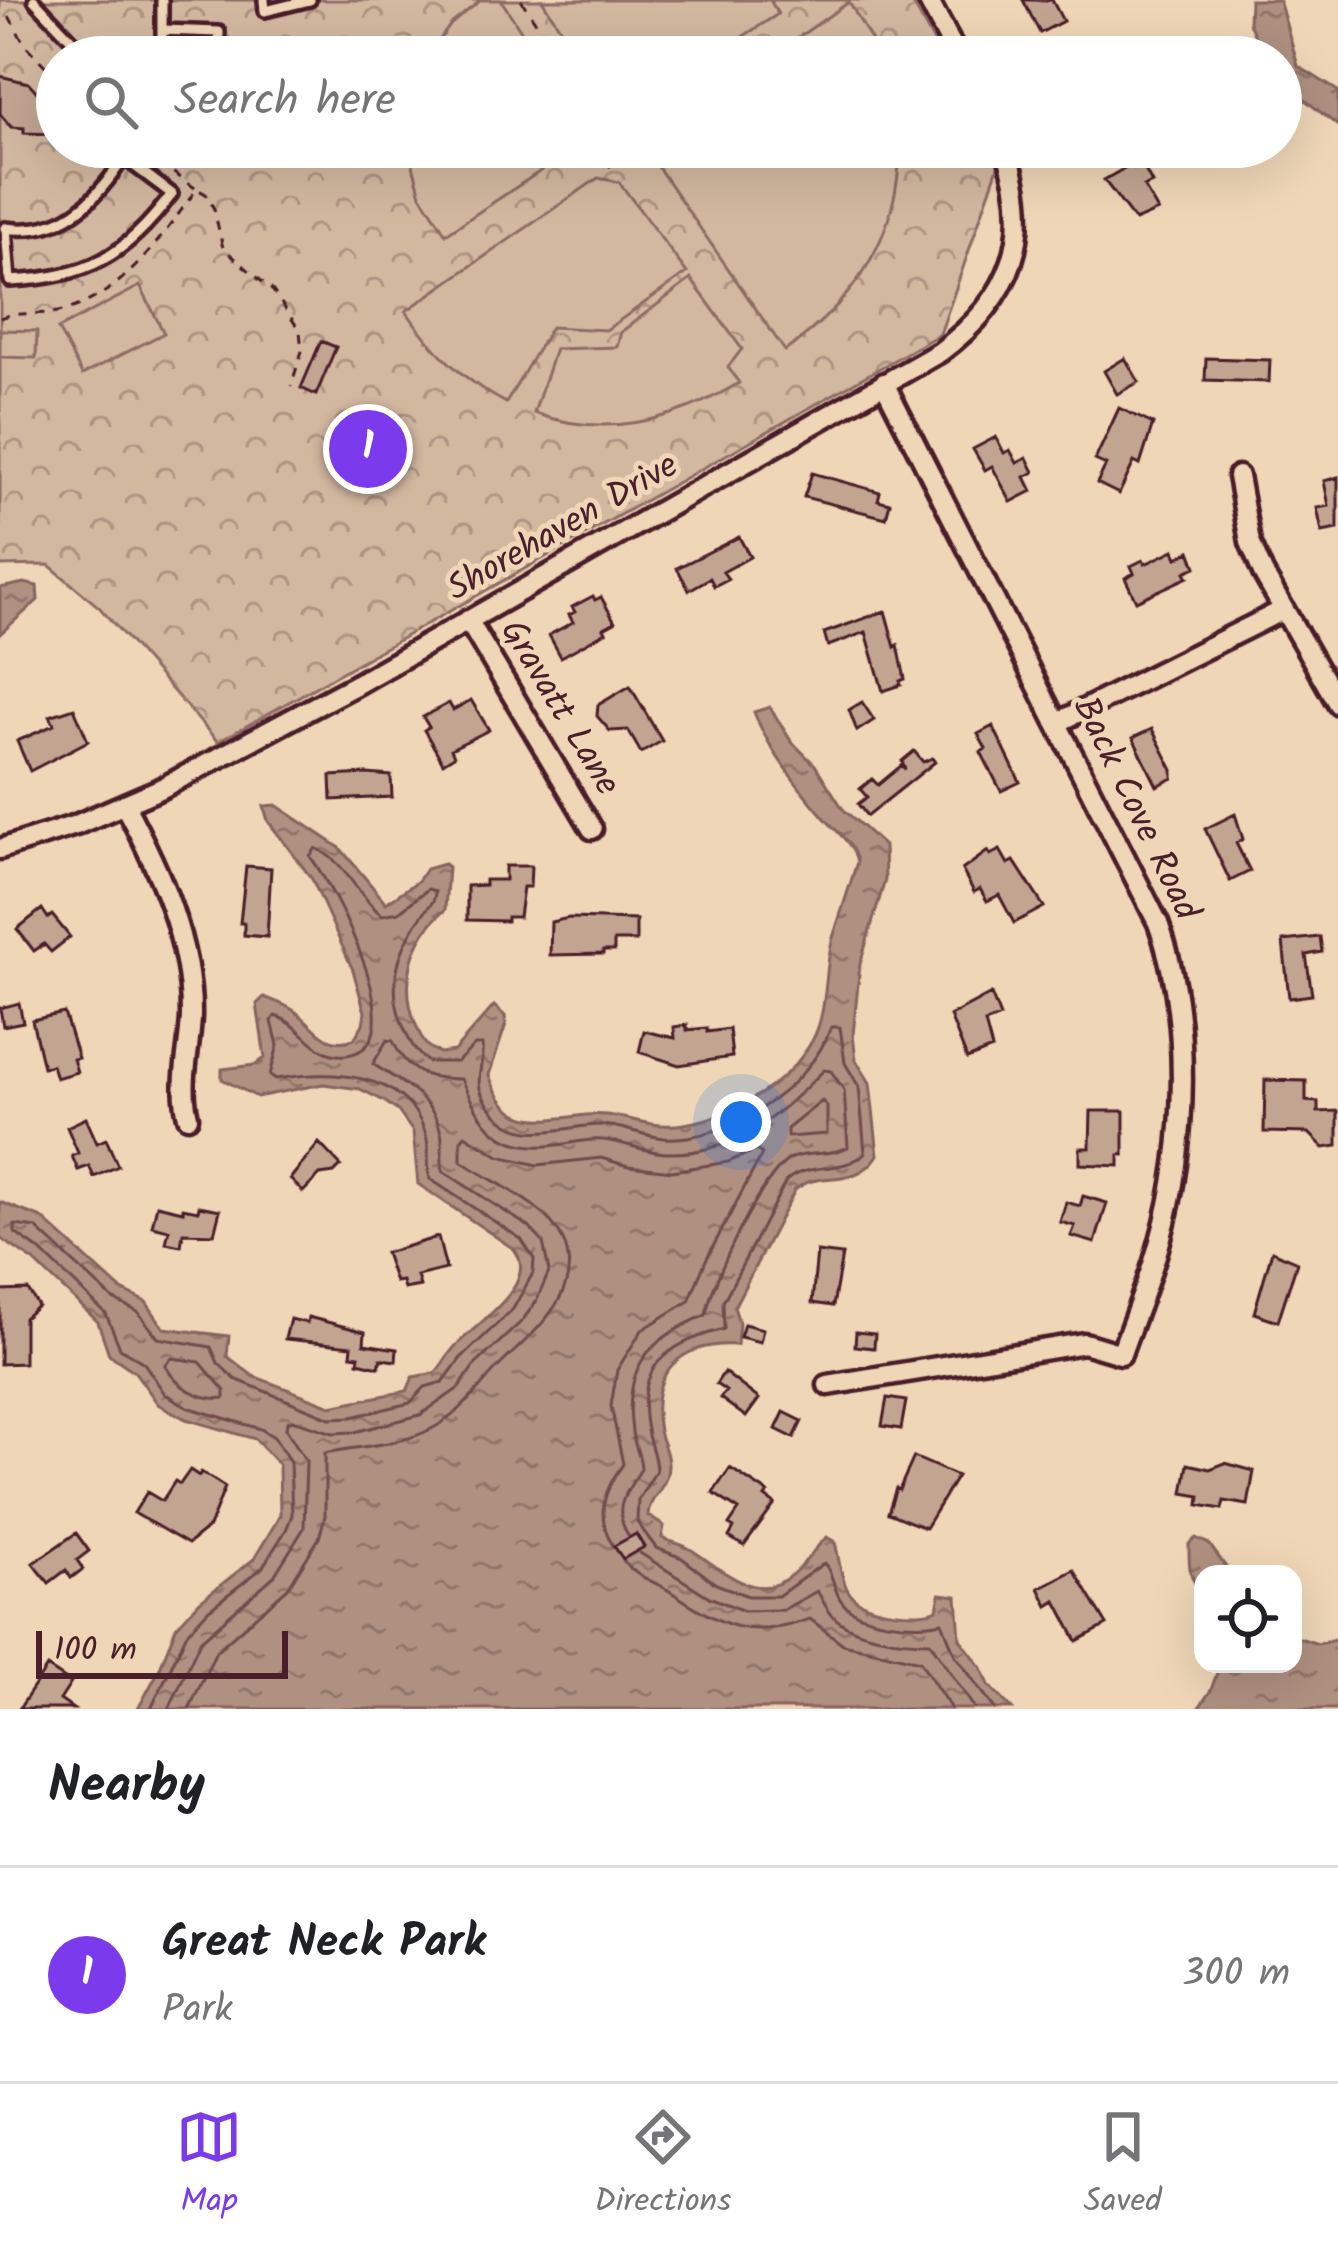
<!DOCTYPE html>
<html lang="en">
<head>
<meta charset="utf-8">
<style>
	:root { --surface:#fff; --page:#f6f6f6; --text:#202124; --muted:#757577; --line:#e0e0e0; --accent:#7c3aed }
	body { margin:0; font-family:Kalam,sans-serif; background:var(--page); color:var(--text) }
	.controls { position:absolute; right:36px; bottom:36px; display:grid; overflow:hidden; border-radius:24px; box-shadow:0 12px 48px #0002 }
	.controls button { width:108px; height:108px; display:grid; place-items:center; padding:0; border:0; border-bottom:3px solid var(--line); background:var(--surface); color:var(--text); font:60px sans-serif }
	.scale { position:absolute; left:36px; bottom:30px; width:252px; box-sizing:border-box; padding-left:12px; border:6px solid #4a1f2b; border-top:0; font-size:33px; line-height:42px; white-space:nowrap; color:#4a1f2b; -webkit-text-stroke:9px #eed6b6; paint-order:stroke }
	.you { position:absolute; left:741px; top:1122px; width:42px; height:42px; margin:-30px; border:9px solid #fff; border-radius:50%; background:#1a73e8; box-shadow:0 0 0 18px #1a73e833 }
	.badge { display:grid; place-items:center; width:78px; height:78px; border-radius:50%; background:var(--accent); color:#fff; font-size:39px; font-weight:700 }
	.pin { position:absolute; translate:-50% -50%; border:6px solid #fff; box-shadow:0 3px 12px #0006 }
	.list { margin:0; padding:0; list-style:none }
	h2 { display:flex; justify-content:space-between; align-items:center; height:156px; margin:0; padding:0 48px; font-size:51px }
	h2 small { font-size:39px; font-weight:400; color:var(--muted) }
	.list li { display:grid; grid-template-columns:78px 1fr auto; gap:36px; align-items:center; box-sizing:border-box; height:216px; padding:0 48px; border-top:3px solid var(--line) }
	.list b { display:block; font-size:45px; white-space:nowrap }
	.list p { margin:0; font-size:39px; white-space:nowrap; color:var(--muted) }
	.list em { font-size:39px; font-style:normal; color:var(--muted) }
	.icon { flex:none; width:66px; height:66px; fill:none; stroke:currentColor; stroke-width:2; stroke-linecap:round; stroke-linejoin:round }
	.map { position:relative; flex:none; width:1338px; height:1709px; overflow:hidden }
	.search { position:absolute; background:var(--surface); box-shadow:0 12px 48px #0002; left:36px; right:36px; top:36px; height:132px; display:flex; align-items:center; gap:30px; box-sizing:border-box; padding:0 42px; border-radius:66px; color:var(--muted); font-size:45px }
	.sheet { height:372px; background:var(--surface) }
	nav { display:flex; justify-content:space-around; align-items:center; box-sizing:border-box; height:168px; border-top:3px solid var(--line); background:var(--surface); font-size:33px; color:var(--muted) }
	nav a { display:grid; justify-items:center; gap:6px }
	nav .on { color:var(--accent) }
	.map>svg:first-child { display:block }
	.park { fill:url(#park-crowns); stroke:#8e6c66; stroke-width:3 }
	.pitch { fill:#d3b8a0; stroke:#8e6c66; stroke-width:3 }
	.water { fill:url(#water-ripples); stroke:#87635f; stroke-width:3 }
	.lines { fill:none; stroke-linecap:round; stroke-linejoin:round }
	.shore { stroke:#724c4d; stroke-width:3 }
	.building { fill:#c2a591; stroke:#4a1f2b; stroke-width:3 }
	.lane-casing { stroke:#4a1f2b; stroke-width:18 }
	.street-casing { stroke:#4a1f2b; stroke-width:27 }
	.path { stroke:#4a1f2b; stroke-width:3; stroke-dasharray:9 9; stroke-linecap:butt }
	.lane { stroke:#eed6b6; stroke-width:9 }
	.street { stroke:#eed6b6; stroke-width:18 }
	.labels { text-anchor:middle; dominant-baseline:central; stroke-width:10; stroke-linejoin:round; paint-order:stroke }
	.street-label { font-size:36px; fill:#4a1f2b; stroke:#eed6b6 }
</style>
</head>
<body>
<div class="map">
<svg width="1338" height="1709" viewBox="0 0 1338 1709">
	<defs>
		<pattern id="park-crowns" width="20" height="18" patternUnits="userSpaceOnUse" patternTransform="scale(3)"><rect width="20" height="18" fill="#d3b8a0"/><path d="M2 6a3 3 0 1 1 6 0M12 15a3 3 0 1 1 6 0" fill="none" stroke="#ad9583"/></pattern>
		<pattern id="water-ripples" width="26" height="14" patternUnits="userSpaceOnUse" patternTransform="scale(3)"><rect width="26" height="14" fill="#af9081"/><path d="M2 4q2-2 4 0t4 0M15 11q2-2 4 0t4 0" fill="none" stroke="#90756a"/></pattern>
	</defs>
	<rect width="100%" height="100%" fill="#eed6b6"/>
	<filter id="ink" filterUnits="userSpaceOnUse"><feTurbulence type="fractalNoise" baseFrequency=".00833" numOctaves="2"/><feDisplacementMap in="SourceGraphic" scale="24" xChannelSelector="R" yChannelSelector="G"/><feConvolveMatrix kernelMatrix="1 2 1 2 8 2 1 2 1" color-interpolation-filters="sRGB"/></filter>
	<g filter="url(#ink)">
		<path class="park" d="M0,0H911L942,57H57V147H989L999,164L940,334L218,742L99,607L49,565L0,566Z"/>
		<path class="pitch" d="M481,0H501L538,57H427L451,24Z
			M542,0H770L778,14L711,57H579Z
			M849,2L881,57H770Z
			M408,147H554L542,170L446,234L421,195Z
			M653,147H900C898,238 856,299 785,351L651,157Z
			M598,178L619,182L687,273L606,330L551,327L506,403C463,380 433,351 406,311Z
			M691,279L742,349L728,367L739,383C675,421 606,439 534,413L555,349L617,347L621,332Z
			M140,286L164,333L82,375L58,329Z
			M0,330L37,331L36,358L0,357Z"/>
		<path class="water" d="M1250,0H1279L1298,66L1338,91V126L1281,81V57H1264L1249,23Z
			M24,583L37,586L38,600L0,634V588Z
			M770,707L791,741L815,765L843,809L884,846L885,880L860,964L853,1035L856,1060L870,1083L878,1155C855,1191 819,1168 795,1190L734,1307L739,1323L737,1345C680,1342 648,1372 659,1431C662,1444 669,1453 668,1467C668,1488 648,1497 648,1516L664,1526L662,1538C671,1542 681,1544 690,1549C717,1565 752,1603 786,1579C803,1568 813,1549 827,1537L835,1542C839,1557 841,1586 853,1597C866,1611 921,1618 937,1609L940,1594L957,1596L960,1639L982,1668L989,1685L1012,1709H138L159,1670L176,1627L200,1601L254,1559L275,1524L280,1515L279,1465L255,1439L186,1419L158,1404L135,1372L109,1354L98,1322L34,1261L0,1238V1202L42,1218L120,1289L146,1302L164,1328L229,1336L227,1356L253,1376L331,1406L407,1391L413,1377L435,1373C442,1366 446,1357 453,1349C473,1325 542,1285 514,1249L418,1184L413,1132L398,1111L384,1101L360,1089L323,1084L257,1097L222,1079V1069L255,1065L265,1058L257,1004L264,997C274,1001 284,1004 293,1010C315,1024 324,1050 354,1039L363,1024L365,1012L353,970L312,879L268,821L264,806L276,805L340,848L386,903L418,881L426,869L444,864L448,867L445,910C410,938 400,985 416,1025C422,1040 425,1048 440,1053L454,1051L494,1006L505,1016L506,1024L489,1075C508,1129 537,1121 586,1115C617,1111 644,1128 676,1125C727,1120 786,1087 812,1041C828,1013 824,972 832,941C840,915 849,889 857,862C853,842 836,832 823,816C797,786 768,749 754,712Z
			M1196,1538L1209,1544L1231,1574H1203V1594C1188,1578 1189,1565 1189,1544Z
			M1293,1636L1318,1644L1338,1639V1709H1198L1211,1690L1220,1664H1293Z"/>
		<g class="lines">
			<path class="shore" d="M822,1101L827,1106V1134L787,1137V1129Z
				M172,1358L200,1362L225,1391V1398C201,1401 176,1387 165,1365Z
				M640,1553L709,1597L744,1611L783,1610L817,1591C822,1598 826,1609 833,1616C853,1637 903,1642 930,1642L975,1709
				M624,1562C638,1579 654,1580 671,1592C724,1627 748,1640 810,1619L843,1644L920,1661L951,1709
				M151,1709L187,1633L208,1610L262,1568L286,1530L292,1515L290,1462L274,1437L261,1429L190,1408L165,1394L144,1363L120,1348L106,1314L42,1252L15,1233V1225L36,1228L113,1299L138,1312L158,1338L211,1347L218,1363L235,1379L330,1418L352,1417L410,1403L425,1387L443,1382L461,1358L513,1309L533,1273L534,1259L521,1239L430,1179C426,1164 431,1147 425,1132C404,1070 328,1070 276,1079L270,1075L278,1045L272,1021L275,1016C303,1023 313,1059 347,1055C420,1045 331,885 310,856L316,848C347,863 356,895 382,915L399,912L428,889L435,891C435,903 430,904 423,914C399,947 387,985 402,1023C409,1039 413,1051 428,1062H457L475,1045H482C485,1073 467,1082 495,1113C522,1146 566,1125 600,1125C621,1125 642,1136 664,1138C727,1142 810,1088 831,1027H840L845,1063L859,1087L865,1153C842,1175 808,1161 786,1181L723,1302L724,1329C665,1344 633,1367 648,1435C651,1448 656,1457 656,1471L638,1500L637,1522L656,1548L682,1558L716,1584L748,1596H778L824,1563C833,1573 833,1587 840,1599C854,1624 918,1628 942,1622L955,1655L995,1709
				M169,1709L200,1641L274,1576L304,1528L306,1461L286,1429L287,1422L293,1420L333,1433L355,1432L420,1415L459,1388L473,1367L522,1321L536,1302L549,1272L543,1242L529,1227L443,1171C440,1158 444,1145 441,1132C432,1096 400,1082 373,1064L387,1040L393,1041C408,1074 427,1079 461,1079C482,1125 499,1153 557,1145C571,1144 588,1138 603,1140C624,1142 644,1152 666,1153C734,1155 780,1115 824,1070L831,1071L844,1090L848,1147C831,1156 810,1151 792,1158C764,1169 710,1285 706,1315C648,1339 623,1366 632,1432C634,1445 641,1456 641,1469C627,1492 611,1507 628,1535
				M189,1709L216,1651L288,1588L319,1538L325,1516V1453C357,1446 394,1446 425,1432C452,1420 469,1401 487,1379C518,1342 589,1300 563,1240C546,1203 493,1183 461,1161V1140L465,1135L499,1156L538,1165L601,1158L628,1166L672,1171L728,1162L756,1150L762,1154L706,1260L689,1301L642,1330L617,1370L611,1406L623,1464C604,1490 595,1514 612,1544"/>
		</g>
		<path class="building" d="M1023,0H1052L1063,21L1040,33Z
			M0,76L29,83L45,101V113L54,114L53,134L24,133V128L11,127L0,114Z
			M597,147H637L610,166Z
			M1132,164L1134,168L1142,164L1152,183L1144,187L1158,211L1135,221L1104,180Z
			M321,341L336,347L316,395L301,388Z
			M1125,358L1139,382L1117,394L1104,371Z
			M1206,358L1270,360L1269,382L1205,380Z
			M1119,408L1153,424L1140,465L1134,462L1119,494L1097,483L1106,465L1095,460Z
			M996,437L1004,453L1010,450L1017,463L1027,458L1034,472L1025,477L1032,491L1011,502L992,466L985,470L973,449Z
			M812,473L880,492L878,500L890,503L886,518L804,497Z
			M1338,477V529L1322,532L1317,508L1329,506L1324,481Z
			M739,537L750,557L723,572L728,579L714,586L710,578L689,590L677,568Z
			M1174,550L1177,558L1190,551L1196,567L1185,572L1188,577L1136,601L1125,578L1134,573L1131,566L1143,560L1145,564Z
			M593,596L595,600L601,597L615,622L604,628L606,632L561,657L549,635L573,622L569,615L575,612L572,607Z
			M885,611L895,647L898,645L905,679L900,681L901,685L883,691L866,632L828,646L824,633Z
			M630,686L662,741L641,753L628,730L610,731L597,716L598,705Z
			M471,700L489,730L451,749L454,756L443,763L424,730L429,727L423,717L449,703L453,710Z
			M862,702L874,720L857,731L849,710Z
			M74,708L88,741L30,771L17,741L54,725L50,716Z
			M993,726L1020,782L1001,791L981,752L986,749L978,734Z
			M1152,729L1173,770V778L1157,786L1133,738Z
			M914,751L923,762L932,758L935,762L867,816L858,804L867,797L860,789L872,779L878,785L902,765L905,770L902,761Z
			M367,774L391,776L392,797L332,800L331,776Z
			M1235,814L1243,839L1236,843L1250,871L1230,881L1205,829Z
			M1000,850L1008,864L1014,861L1044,907L1014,923L999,895L987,901L980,889L974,892L962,870L988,851L990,855Z
			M246,866L271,868L267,937L244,935V923H240Z
			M505,866H531L530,887H523L519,917H507V921L467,920V886L485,885V880H505Z
			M42,909L48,918L52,915L70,937L51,952L44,944L34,951L17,929Z
			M569,918L636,920V941H614V951H603V954L550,955L551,922Z
			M1320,937L1322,952L1306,955L1312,995L1289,998L1283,941Z
			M991,994L1000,1017L985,1023L992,1049L967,1059L950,1016Z
			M19,1003L23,1022L3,1026L0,1008Z
			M64,1013L78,1058L73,1059L77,1072L56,1078L52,1065L43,1067L32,1020Z
			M687,1025V1030L707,1028V1032L729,1029L732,1057L679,1065L639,1052L644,1031L675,1038L674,1027Z
			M1265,1080L1306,1081V1101L1318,1102V1112L1338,1111V1146L1324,1148L1309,1133L1264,1132Z
			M1091,1111H1124V1155H1119V1166L1080,1164V1148H1090Z
			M86,1118L97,1143L106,1139L118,1166L94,1177L89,1166L78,1170L72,1156L78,1153L67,1127Z
			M319,1143L341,1166L334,1173L320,1175L303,1192L290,1179Z
			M1083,1196L1107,1203L1095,1243L1071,1236L1075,1226L1060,1222L1066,1202L1080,1206Z
			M157,1205L183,1211V1208L198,1211L199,1206L220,1210L214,1234L183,1233L181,1246L166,1243L169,1230L152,1226Z
			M438,1237L446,1269L417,1276L420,1286L404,1289L402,1281L395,1282L385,1253Z
			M1272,1251L1297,1262L1278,1321L1254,1313Z
			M817,1252L842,1255L833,1306L812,1303Z
			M28,1290L38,1306L24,1318V1363L0,1364V1291Z
			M308,1317L365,1332L364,1344L397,1349L396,1361L381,1359L379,1367L358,1362L359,1356L351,1355L352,1346L285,1339L290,1319L307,1323Z
			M744,1324L763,1329L760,1342L740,1337Z
			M856,1332L875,1334L874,1348L855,1346Z
			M724,1372L759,1399L746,1417L720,1398L726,1391L716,1384Z
			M887,1398L906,1401L901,1429L882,1426Z
			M784,1412L802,1421L794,1438L776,1429Z
			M914,1457L957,1476L925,1528L888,1513L896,1488L899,1490Z
			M1225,1463L1254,1471L1248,1505L1224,1501L1222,1509L1199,1505L1200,1496L1183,1493L1188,1464L1210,1469Z
			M730,1468L768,1493L765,1497L775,1504L744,1546L729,1537L734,1528L729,1525L739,1510L713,1493Z
			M190,1470L199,1476L201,1472L225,1487L209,1527L188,1544L134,1513L147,1492L162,1501L175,1481L180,1484Z
			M76,1533L89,1551L77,1560L83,1569L71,1578L66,1570L49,1583L33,1563Z
			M636,1534L644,1547L623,1559L614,1546Z
			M1074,1570L1107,1625L1077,1641L1056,1601L1048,1606L1039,1588Z
			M47,1667L71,1683L60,1700L73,1709H19Z"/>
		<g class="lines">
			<defs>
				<path id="lane" d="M34,0L88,57
					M264,0L265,11L310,0
					M162,30L219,32L218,57
					M162,57V0
					M5,228C69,237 100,195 131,147
					M6,228L10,281C89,277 124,257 172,194L124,158"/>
				<path id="street" d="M928,0L958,57
					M1238,476L1250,542L1263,573L1338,704
					M468,620L592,829
					M1057,723L1283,610
					M125,806C159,869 192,942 191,1016C190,1050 179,1082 188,1117
					M0,849L76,825L162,788L357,684L940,352C1013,298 1037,233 1005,147
					M828,1385L1084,1343L1121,1354C1134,1317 1150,1279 1160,1241C1187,1146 1192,1016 1158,923L884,383"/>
			</defs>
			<use href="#lane" class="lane-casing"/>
			<use href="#street" class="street-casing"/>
			<path class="path" d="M521,0L559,57
				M9,16L25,45L57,78
				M144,152L195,188
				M0,318C21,310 43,317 66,310C127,292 161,237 197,189L206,194L214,209L223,248L273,291L300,331L302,351L291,386"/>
			<use href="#lane" class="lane"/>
			<use href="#street" class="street"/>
		</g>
	</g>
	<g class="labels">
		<g class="street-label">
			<text transform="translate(563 528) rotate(-30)">Shorehaven Drive</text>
			<text transform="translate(559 708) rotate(59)">Gravatt Lane</text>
			<text transform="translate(1135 809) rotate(64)">Back Cove Road</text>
		</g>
	</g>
</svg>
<div class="controls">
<button><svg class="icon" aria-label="locate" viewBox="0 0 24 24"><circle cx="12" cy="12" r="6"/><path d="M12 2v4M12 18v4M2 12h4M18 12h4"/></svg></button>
</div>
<div class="scale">100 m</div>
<div class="you"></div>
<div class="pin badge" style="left:368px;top:449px">1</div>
<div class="search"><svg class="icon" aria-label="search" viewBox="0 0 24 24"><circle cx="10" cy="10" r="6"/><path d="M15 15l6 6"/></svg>Search here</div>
</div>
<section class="sheet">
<h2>Nearby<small></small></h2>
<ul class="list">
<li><span class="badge">1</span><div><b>Great Neck Park</b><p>Park</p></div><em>300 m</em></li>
</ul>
</section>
<nav>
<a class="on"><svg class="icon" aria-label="map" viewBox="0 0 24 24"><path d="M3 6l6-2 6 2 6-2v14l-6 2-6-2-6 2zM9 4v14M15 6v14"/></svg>Map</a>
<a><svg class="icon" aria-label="directions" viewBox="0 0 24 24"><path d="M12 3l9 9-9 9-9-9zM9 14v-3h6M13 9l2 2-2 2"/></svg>Directions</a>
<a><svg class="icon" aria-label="saved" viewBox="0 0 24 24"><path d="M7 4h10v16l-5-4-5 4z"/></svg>Saved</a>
</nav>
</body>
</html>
